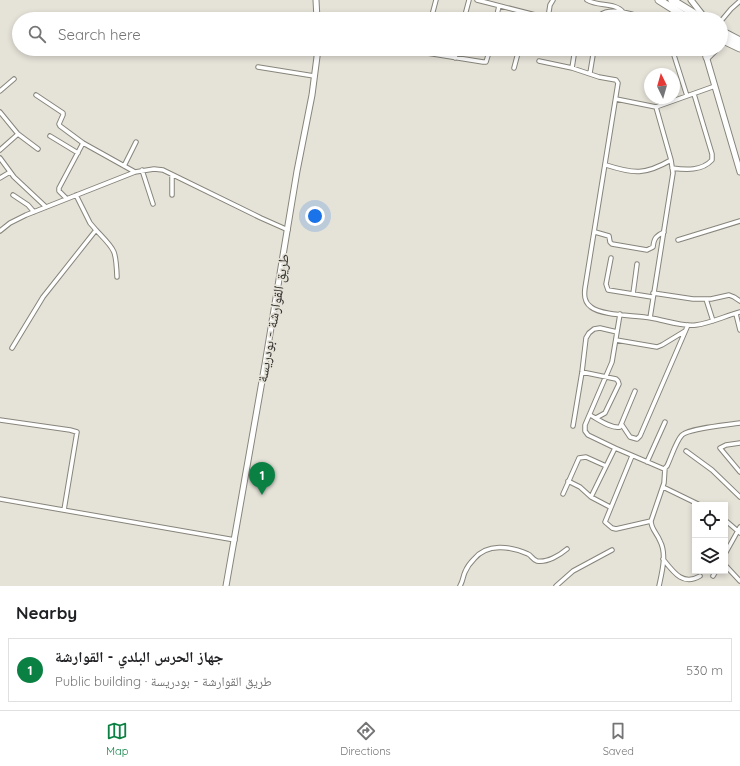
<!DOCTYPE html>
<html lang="en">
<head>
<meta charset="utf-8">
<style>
	:root { --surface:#fff; --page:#f6f6f6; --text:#202124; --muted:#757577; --line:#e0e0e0; --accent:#0b8043 }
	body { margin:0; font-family:Quicksand,"Noto Naskh Arabic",sans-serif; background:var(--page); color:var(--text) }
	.controls { position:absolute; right:12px; bottom:12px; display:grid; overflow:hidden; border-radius:0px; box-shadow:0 2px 6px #0003 }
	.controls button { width:36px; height:36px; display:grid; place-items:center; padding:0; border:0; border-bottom:1px solid var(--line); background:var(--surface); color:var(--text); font:20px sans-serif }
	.compass { position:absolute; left:644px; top:68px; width:36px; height:36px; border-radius:50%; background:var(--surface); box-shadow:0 2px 6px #0003; rotate:355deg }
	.you { position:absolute; left:315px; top:216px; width:14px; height:14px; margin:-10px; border:3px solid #fff; border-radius:50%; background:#1a73e8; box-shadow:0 0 0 6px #1a73e833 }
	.badge { display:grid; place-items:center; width:26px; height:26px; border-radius:50%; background:var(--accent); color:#fff; font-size:13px; font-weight:700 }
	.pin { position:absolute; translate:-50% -33px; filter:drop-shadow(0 1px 2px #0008) }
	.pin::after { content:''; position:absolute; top:21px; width:14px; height:12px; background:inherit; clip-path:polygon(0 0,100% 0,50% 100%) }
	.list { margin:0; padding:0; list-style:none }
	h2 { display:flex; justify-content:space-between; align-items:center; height:52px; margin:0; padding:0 16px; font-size:17px }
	h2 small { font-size:13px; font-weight:400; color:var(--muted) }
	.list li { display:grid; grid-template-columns:26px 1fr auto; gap:12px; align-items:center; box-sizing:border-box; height:64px; margin:0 8px 8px; padding:0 8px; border:1px solid var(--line); border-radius:0px }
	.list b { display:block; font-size:15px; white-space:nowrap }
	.list p { margin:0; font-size:13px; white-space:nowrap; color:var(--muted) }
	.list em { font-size:13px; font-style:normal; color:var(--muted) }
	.icon { flex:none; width:22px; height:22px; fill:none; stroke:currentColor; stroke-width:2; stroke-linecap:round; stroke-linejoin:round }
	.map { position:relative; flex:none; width:740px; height:586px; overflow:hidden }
	.search { position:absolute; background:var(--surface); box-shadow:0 2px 6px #0003; left:12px; right:12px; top:12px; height:44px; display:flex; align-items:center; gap:10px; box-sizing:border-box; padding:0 14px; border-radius:22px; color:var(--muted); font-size:15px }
	.sheet { height:124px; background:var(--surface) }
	nav { display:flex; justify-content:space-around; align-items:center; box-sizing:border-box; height:56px; border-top:1px solid var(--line); background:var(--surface); font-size:11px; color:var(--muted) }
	nav a { display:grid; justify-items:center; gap:2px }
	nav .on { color:var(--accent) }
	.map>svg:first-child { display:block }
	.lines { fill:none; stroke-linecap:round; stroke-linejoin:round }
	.street-casing { stroke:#87857b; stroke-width:5.5 }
	.secondary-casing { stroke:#87857b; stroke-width:7 }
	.highway-casing { stroke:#87857b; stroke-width:9 }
	.street { stroke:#fff; stroke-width:3.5 }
	.secondary { stroke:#fff; stroke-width:5 }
	.highway { stroke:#fff; stroke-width:7 }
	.labels { text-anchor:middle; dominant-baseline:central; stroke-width:3.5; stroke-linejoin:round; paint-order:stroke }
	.street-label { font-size:14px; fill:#302f2b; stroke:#e5e2d8 }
</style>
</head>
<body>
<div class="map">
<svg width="740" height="586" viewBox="0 0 740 586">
	<rect width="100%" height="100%" fill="#e5e2d8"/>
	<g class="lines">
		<defs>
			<path id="street" d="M477,0L551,19
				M587,0C598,7 615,2 623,12
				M548,18L550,5L553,0
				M431,19L436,0
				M464,19L469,0
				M496,19L499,6
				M599,19L600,15C611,6 635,15 647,19
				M721,21L731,9L740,1
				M424,49V51L427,53L483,62H486L490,49
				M672,49L687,96
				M455,58L457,49
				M539,61L572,68L599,77L616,80L618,83L585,288C584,295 584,302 591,307C602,316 636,315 651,318C664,320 683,327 696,325C711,323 725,316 740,312
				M258,67L314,76
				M514,68L519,49
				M572,68L575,49
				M590,73L594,49
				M0,91L14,79
				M36,95L63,113V115L59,124L60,126L83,143L135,172
				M616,99L656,107L715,86
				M0,112L18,134L38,149
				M50,136L78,153
				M0,150L18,134
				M0,158L14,177L46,207
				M606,165C634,174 645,175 671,160
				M124,166L136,142
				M672,168C686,170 702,171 712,160V154L694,94
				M142,170L153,204
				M0,178L10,172
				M13,195L28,205L34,212
				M172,195V175
				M66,198L59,191V188L83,143
				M96,230C115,250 116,249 117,277
				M0,231L10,223L26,215L135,172L154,169L163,170L261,218L288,230
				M595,232L609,236L610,242L612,244L647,250L653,247C654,238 656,236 664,232
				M678,240L740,221
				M611,258L606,284L608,290L652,297
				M653,293L693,299H711L729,295L734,297L740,301
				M633,294L637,264
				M706,299L713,321
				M620,314L612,362L585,425V431L588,435L615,448L664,469L667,466C671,458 676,441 682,435C690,428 728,425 740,423
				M736,314L740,330
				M650,318L673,173L671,160L656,107
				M616,340L657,347L662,345L685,331
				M12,348L43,297L96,230L90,223L76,195
				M582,372L616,379L618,381L619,384L605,413L596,418
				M590,415C598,419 611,429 620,427L635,391
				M0,420L70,430L77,432L64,510
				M622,425L630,437L637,439L640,436L688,325
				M573,426L582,372L586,338L589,333L594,329L600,328L617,332
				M740,443L726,445L720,448L740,472
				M686,451L712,470L740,497
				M632,456L605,522L612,528L616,529L651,521
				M647,462L665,422
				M568,481L580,487L591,497L610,507
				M663,487L700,505
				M563,494L579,458L586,457L606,466
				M591,497L615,448
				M0,499L235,540
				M725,520L740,533
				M725,554L740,527
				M663,559C674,573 683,586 700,576
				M725,565L740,581
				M713,576L716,571
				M460,586C463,581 463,576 465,572C467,567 471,562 474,559C487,543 510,546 528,554C531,555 533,560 537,561C547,563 560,555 567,549
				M556,586L573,571L612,550
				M659,586C662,572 667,554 660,541C657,533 651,529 651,521L664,483L665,468"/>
			<path id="secondary" d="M316,0L317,19
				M691,0L705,18
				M704,49L740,172
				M226,586L265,364L297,171L312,95L318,49"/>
			<path id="highway" d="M659,0L689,19
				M672,0L703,19
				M721,31L740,41
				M721,39L740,48
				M707,57L715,49"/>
		</defs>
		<use href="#street" class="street-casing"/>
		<use href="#secondary" class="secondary-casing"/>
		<use href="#highway" class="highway-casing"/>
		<use href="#street" class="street"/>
		<use href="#secondary" class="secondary"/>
		<use href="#highway" class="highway"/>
	</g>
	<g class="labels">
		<g class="street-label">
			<text transform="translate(273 318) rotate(-80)">طريق القوارشة - بودريسة</text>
		</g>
	</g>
</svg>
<div class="controls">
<button><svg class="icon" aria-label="locate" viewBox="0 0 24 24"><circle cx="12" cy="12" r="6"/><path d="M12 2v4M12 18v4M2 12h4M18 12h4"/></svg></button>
<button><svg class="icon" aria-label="layers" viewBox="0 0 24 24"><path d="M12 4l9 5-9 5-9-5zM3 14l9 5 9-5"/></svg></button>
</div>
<svg class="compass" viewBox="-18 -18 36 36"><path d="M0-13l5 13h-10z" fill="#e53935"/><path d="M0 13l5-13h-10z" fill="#757577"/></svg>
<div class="you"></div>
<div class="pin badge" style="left:262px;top:495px">1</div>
<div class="search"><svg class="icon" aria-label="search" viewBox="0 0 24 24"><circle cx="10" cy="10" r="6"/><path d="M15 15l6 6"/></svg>Search here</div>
</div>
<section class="sheet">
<h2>Nearby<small></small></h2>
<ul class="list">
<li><span class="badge">1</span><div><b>جهاز الحرس البلدي - القوارشة</b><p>Public building · طريق القوارشة - بودريسة</p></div><em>530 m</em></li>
</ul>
</section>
<nav>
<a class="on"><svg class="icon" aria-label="map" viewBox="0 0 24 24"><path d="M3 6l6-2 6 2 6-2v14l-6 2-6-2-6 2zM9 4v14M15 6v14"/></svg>Map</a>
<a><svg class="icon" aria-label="directions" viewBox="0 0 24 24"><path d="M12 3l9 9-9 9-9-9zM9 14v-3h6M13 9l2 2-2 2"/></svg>Directions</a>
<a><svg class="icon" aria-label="saved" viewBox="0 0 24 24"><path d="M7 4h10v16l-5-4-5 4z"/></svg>Saved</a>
</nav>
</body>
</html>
